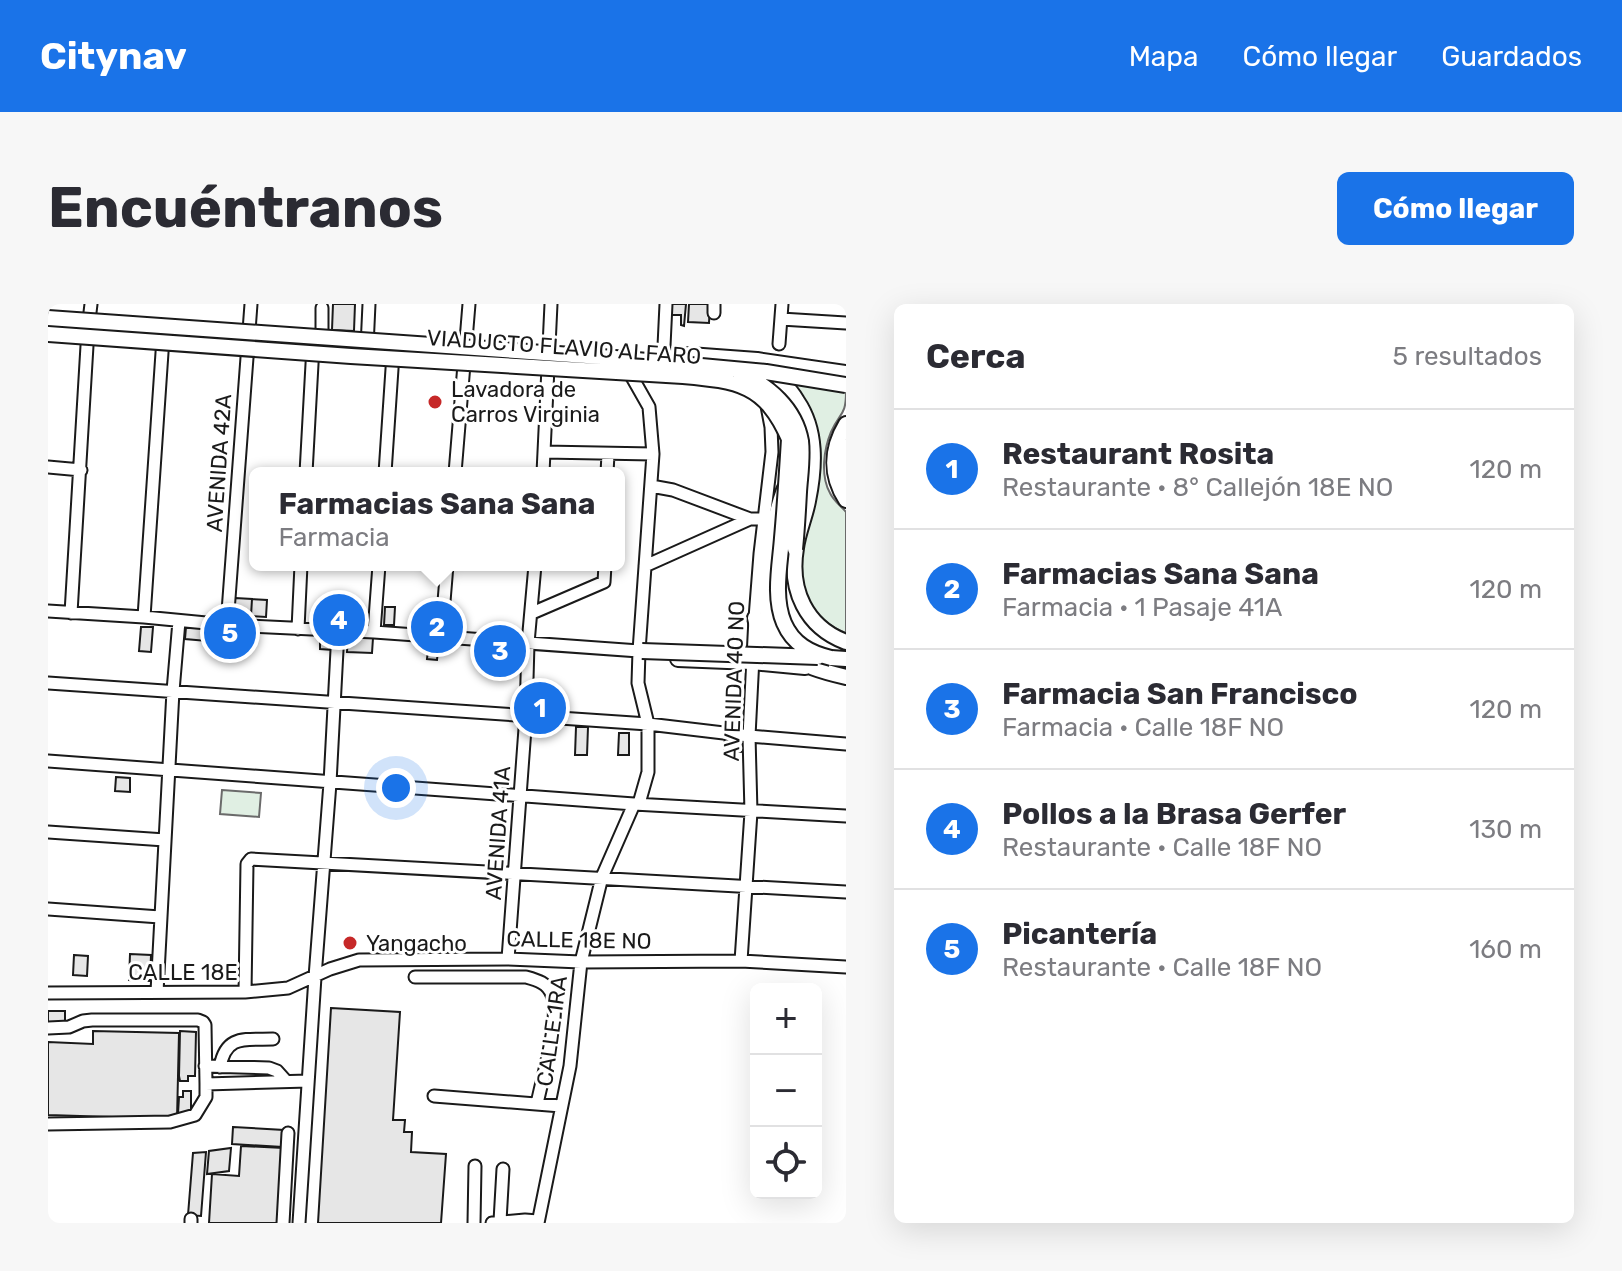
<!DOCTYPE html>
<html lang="es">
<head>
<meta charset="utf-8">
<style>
	:root { --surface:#fff; --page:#f7f7f7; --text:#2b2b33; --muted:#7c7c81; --line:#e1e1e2; --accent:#1a73e8 }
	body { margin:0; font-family:Rubik,sans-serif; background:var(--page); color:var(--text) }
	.controls { position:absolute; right:24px; bottom:24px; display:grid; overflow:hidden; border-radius:12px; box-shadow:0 8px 32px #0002 }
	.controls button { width:72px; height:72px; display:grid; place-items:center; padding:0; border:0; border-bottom:2px solid var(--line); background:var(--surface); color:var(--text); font:40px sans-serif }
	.you { position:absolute; left:348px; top:484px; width:28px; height:28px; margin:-20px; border:6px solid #fff; border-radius:50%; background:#1a73e8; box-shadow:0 0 0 12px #1a73e833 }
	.badge { display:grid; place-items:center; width:52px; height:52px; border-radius:50%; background:var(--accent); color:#fff; font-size:26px; font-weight:700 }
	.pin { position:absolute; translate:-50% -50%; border:4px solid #fff; box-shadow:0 2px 8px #0006 }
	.popup { position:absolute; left:201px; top:163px; width:376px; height:104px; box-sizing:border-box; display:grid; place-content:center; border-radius:12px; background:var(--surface); filter:drop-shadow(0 2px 6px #0005); font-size:26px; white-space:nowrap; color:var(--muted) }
	.popup b { font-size:30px; color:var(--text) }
	.popup::after { content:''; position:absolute; left:50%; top:100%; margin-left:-16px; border:16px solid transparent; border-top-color:var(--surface) }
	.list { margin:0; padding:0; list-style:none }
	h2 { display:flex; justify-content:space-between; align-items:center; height:104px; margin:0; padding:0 32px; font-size:34px }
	h2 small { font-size:26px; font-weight:400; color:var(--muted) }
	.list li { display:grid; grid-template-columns:52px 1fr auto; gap:24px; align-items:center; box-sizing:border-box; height:120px; padding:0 32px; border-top:2px solid var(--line) }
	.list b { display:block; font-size:30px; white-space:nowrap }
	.list p { margin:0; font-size:26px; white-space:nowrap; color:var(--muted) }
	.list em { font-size:26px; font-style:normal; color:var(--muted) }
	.icon { flex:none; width:44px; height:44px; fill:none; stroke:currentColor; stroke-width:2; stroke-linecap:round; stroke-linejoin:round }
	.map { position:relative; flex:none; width:798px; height:919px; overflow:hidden; border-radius:12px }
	header { display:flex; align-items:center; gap:48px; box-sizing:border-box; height:112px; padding:0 40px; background:var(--accent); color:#fff }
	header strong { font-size:38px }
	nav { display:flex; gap:44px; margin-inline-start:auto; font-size:28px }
	.intro { display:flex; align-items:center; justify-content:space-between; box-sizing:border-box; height:192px; padding:0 48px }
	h1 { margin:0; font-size:56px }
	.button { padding:20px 36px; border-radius:12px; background:var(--accent); color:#fff; font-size:28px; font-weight:700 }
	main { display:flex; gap:48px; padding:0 48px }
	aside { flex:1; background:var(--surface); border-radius:12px; box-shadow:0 8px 32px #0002 }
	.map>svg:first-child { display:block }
	.green { fill:#e0efe3; stroke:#6a6a6a; stroke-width:2 }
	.building { fill:#e6e6e6; stroke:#1a1a1a; stroke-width:2 }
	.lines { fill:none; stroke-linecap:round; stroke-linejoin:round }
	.minor-casing { stroke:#1a1a1a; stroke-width:15 }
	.major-casing { stroke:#1a1a1a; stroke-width:18 }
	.minor { stroke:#fff; stroke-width:11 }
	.major { stroke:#fff; stroke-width:14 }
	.major-bridge-casing { stroke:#1a1a1a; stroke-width:18; stroke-linecap:butt }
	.major-bridge { stroke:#fff; stroke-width:14 }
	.poi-dot { fill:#c62828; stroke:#fff; stroke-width:3 }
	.labels { text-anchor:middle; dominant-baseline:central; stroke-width:6; stroke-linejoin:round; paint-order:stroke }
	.street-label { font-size:22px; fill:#1a1a1a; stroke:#fff }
	.poi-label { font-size:22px; fill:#1a1a1a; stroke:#fff; text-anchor:start }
</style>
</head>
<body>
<header>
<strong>Citynav</strong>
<nav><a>Mapa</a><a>Cómo llegar</a><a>Guardados</a></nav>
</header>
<div class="intro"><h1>Encuéntranos</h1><a class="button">Cómo llegar</a></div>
<main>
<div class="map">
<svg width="798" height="919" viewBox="0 0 798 919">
	<rect width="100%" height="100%" fill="#fff"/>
	<path class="green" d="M744,79L798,88C798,112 792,108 783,128C776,145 772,171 782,189C785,196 793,202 798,208V329C771,319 759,300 753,273L743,82Z
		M174,486L213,489L211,513L172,510Z"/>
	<path class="building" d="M285,0H307L306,27L284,26Z
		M622,0H638L636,22L633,21V11H621Z
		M641,0H662L661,19L640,18Z
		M187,294L204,295L203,312L186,311Z
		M204,295L219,296L218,313L203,312Z
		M337,303H347L346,321H336Z
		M289,307L305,308L304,318L288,317Z
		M93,323H105L103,348L91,347Z
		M138,323L160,324L159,337L137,335Z
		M171,325H184L183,343L170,342Z
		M184,325L197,326L195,349L183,348Z
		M272,330L286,331L285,346L272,345Z
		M300,333L325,334L324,349L299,348Z
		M381,337H391L389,356L379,355Z
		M441,341L470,342L469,359L440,357Z
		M489,387H510L509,405H489Z
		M528,423H540L539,451H527Z
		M571,429H581V451H570Z
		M677,432L696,434V448L676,447Z
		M68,473L82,474V488L67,487Z
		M82,650L103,651L102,677L81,676Z
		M26,651L40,652L39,672L25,671Z
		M283,704L352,708L345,816H357L356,828H364L363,848L398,850L393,919H270Z
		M0,707H17V722L0,721Z
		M45,727L131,729L129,815L0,811V738L45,740Z
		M132,727L148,728L147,772H140V777H132L131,772Z
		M135,787H143V810H130L131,793H135Z
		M185,823L236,826L235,843L184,840Z
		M193,842L236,844L231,919H161L164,870L191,872Z
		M183,844L181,867L159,870L161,847Z
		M158,848L153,912L140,911L145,849Z"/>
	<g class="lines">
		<defs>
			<path id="minor" d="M666,9V0
				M733,15L798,19
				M0,22L326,47
				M731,40L734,0
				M274,41V4
				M319,43L321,0
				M615,63L618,0
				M580,66L601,103L605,150L591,347L590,379L600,420V468L592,496
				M496,148L605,150
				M0,163L33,166
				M258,169L265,42
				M337,169L345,50
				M407,169L421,0
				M495,169L503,0
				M559,169L560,150
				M603,182L625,186L702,215
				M597,262L702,215H715
				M0,307L96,313L179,321L326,328L591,347
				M23,309L40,25L43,0
				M484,309L556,278L557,261
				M96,313L115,34
				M179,321L203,0
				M250,325L253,261
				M326,328L331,261
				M393,334L399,261
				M0,379L600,420L701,432L798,440
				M0,457L586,500L798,512
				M0,528L117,536
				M0,605L112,613
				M460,655L478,411L480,339L487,261
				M693,657L703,508L701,432L707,314L712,250L724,148L723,123L719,102
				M367,673H478C489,676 500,679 504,691C513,713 494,774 489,800
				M109,688L125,387L131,317
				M197,688L199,560L203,555L798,588
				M0,689L197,688L240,684L282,665L311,656L460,655L533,658L693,657L798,663
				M0,724L21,723L35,717L44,716H150L155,718L157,721L158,780
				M157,762L221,764L229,767L238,777
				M172,763C178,730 197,736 225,735
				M386,792L513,802
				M0,820L122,818L147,811L158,793V780L260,777
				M452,917L455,865
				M143,919V915
				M235,919L240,829
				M251,919L267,673L282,479L290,327
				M426,919L427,862
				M444,919L477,916L490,917
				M490,919L522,762L533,658L554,573L586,500"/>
			<path id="major" d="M641,51L709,56L798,69
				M716,74C732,75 741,83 749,97C769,126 767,163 760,197C757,213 750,228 748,244C741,286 758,323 798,338
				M798,120C783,145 782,171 798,196
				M798,143L796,153L798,174
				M736,186C722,224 703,315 736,346C752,362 777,368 798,373
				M707,314C711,331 715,347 732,356
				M783,354L798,355
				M630,355L704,358L757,363"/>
		</defs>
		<use href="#minor" class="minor-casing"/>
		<use href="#major" class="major-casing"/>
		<use href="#minor" class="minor"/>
		<use href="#major" class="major"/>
		<defs>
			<path id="major-bridge" d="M0,14L567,54L718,68L798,81
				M0,30L303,52L635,72C690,77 717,80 741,135C739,168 737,201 734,234C732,261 725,293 736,319C745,340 762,349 783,354
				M692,69C721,82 747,104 753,137C755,154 752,172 751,188C750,207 749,226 747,245
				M594,347L770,353"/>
		</defs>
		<use href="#major-bridge" class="major-bridge-casing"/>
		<use href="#major-bridge" class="major-bridge"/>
	</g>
	<g class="poi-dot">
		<circle cx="387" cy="98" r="8"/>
		<circle cx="302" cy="639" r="8"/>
	</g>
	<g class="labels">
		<g class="street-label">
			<text transform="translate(516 43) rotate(4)">VIADUCTO FLAVIO ALFARO</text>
			<text transform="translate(171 159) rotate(-86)">AVENIDA 42A</text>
			<text transform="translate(686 377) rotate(-88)">AVENIDA 40 NO</text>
			<text transform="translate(450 529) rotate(-86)">AVENIDA 41A</text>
			<text transform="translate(531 636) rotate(1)">CALLE 18E NO</text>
			<text x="135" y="668">CALLE 18E</text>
			<text transform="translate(504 727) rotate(-82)">CALLE 1RA</text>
		</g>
		<g class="poi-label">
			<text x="403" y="85">Lavadora de<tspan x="403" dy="25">Carros Virginia</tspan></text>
			<text x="318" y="639">Yangacho</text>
		</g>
	</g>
</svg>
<div class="controls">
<button>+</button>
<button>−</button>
<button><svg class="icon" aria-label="locate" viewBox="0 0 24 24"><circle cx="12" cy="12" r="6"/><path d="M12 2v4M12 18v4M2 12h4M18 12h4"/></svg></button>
</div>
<div class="you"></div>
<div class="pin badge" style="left:492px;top:404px">1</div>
<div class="pin badge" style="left:389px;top:323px">2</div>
<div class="popup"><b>Farmacias Sana Sana</b>Farmacia</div>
<div class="pin badge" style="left:452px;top:347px">3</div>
<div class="pin badge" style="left:291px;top:316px">4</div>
<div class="pin badge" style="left:182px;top:329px">5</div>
</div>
<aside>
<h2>Cerca<small>5 resultados</small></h2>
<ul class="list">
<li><span class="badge">1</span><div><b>Restaurant Rosita</b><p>Restaurante · 8° Callejón 18E NO</p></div><em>120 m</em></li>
<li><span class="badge">2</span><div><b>Farmacias Sana Sana</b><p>Farmacia · 1 Pasaje 41A</p></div><em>120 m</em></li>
<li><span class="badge">3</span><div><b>Farmacia San Francisco</b><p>Farmacia · Calle 18F NO</p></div><em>120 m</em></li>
<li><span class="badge">4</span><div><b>Pollos a la Brasa Gerfer</b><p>Restaurante · Calle 18F NO</p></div><em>130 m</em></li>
<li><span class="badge">5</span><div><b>Picantería</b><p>Restaurante · Calle 18F NO</p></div><em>160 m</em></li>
</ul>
</aside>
</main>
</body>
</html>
